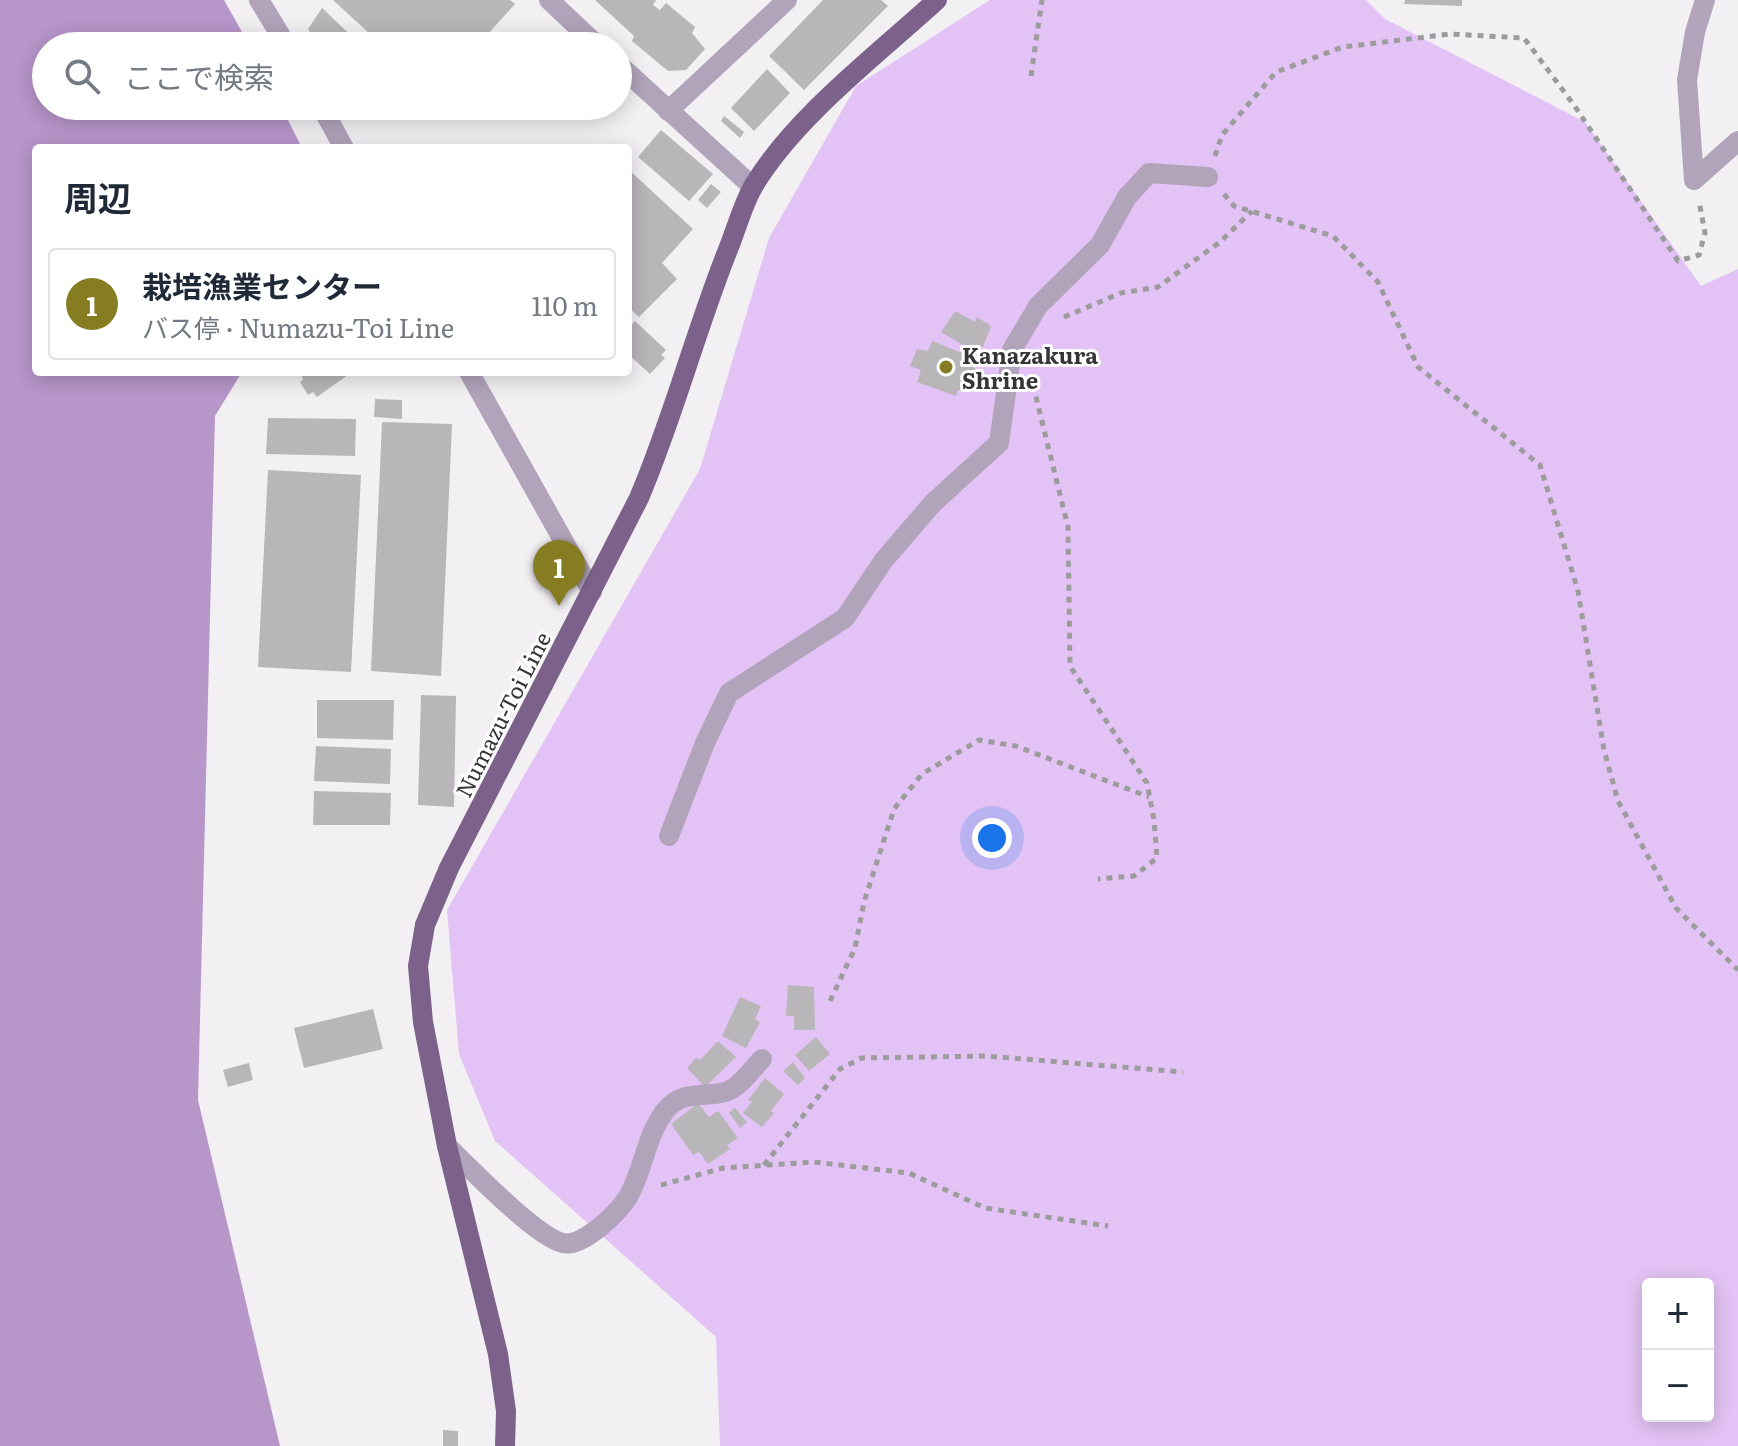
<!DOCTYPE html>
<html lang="ja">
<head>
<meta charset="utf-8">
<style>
	:root { --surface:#fff; --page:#f6f6f7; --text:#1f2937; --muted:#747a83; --line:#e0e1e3; --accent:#867c22 }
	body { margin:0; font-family:Literata,"Noto Sans JP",serif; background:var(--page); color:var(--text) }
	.controls { position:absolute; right:24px; bottom:24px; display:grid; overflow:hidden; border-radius:8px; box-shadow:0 4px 20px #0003 }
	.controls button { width:72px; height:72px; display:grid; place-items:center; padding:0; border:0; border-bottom:2px solid var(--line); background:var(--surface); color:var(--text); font:40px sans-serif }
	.you { position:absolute; left:992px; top:838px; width:28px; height:28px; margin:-20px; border:6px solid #fff; border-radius:50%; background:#1a73e8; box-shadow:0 0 0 12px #1a73e833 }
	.badge { display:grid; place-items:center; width:52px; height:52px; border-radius:50%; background:var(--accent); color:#fff; font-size:26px; font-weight:700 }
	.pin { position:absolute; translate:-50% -66px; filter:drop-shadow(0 2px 4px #0008) }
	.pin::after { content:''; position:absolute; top:42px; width:28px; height:24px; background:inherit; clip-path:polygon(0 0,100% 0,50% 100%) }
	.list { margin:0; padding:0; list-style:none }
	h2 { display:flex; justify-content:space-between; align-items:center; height:104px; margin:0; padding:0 32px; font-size:34px }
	h2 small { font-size:26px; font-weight:400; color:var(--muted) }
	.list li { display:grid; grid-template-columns:52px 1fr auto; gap:24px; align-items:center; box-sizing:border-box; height:112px; margin:0 16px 16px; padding:0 16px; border:2px solid var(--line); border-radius:8px }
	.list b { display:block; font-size:30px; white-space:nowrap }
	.list p { margin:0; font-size:26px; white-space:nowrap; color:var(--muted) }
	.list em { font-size:26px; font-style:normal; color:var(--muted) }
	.icon { flex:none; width:44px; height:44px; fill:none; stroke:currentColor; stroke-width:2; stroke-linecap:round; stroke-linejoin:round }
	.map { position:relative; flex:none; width:1738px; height:1446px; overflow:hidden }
	.search { position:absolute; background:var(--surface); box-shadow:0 4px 20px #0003; left:32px; top:32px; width:600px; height:88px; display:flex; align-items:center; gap:20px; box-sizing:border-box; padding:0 28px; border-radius:44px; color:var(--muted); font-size:30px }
	.panel { position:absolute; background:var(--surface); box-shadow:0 4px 20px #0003; left:32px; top:144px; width:600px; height:232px; border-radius:8px }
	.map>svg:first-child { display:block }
	.green { fill:#e3c3f5; fill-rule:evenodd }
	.water { fill:#b796ca }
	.building { fill:#b8b6b9 }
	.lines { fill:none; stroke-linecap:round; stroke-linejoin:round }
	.path { stroke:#9c9b9d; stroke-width:5; stroke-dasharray:6 6; stroke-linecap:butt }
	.minor { stroke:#b1a3ba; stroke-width:20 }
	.major { stroke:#7c628b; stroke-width:20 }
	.poi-dot { fill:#867c22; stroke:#fff; stroke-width:3 }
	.labels { text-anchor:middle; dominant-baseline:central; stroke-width:6; stroke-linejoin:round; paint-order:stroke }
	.poi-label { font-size:22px; font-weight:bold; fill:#363536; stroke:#fff; text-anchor:start }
	.street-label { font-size:22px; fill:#363536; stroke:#fff }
</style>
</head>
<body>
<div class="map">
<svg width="1738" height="1446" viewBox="0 0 1738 1446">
	<rect width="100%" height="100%" fill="#f2f0f3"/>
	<path class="green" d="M990,0H1366L1385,19L1585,122L1701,286L1738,269V1446H720L716,1337L495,1141L459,1054L447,910L700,469L769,238L856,86ZM1648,1284H1708V1416H1648Z"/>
	<path class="water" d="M0,0H224L250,46H46V106H281L302,148H36V372H242L215,416L198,1100L280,1446H0Z"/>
	<path class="building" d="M333,0H510L515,4L477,46H383Z
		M595,0H656L653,5L660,10L666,3L695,27L692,33L705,49L686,70L668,71L632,41L634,36Z
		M823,0H881L888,6L804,90L769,56Z
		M1405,0H1462V6L1404,4Z
		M322,8L362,46H318L308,29Z
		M767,69L790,93L754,131L731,108Z
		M724,116L744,132L740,138L721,121Z
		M661,130L713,174L689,201L638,157Z
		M628,169L693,229L662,263L677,279L639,317L628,307Z
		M711,184L721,192L707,208L698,200Z
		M955,311L975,322L977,317L991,326L983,347L980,346L975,352L941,332Z
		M635,321L666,350L661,355L665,358L650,374L628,354V329Z
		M932,341L970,356L968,360L975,362L972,367L986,373L979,391L966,386L965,391L958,390L956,396L917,382L921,370L910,366L917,349L928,351Z
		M304,372H352L317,397L313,392L308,395L300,382L303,380L301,374Z
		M375,399L402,400V419L374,417Z
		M268,418L356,419L355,456L266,454Z
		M382,422L452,424L441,676L371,671Z
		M268,470L361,475L351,672L258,667Z
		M421,695L456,696L454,807L418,805Z
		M317,700H394L393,740L317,738Z
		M316,746L391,749L390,784L314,781Z
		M314,791L391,793L390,825H313Z
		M788,985L814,987L815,1030H794V1016H786Z
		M740,997L761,1006L755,1019L760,1022L746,1048L722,1036Z
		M373,1009L383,1049L304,1068L294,1028Z
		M816,1037L830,1054L809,1071L795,1055Z
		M718,1041L736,1057L705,1087L687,1068L696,1058L700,1060Z
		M793,1062L805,1078L798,1085L783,1071Z
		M249,1063L253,1080L228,1087L223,1070Z
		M765,1078L784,1094L771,1111L774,1113L762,1127L743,1113L752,1102L748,1100Z
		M698,1103L709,1117L718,1111L738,1138L727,1145L730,1149L708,1164L699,1152L693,1155L671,1124Z
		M735,1108L747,1122L740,1128L729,1113Z
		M443,1430L458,1431V1446H443Z"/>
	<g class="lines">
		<path class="path" d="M1031,76L1042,0
			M1215,156L1222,135L1276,72L1343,47L1450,34L1524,38L1574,105L1678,261L1699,255L1705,233L1699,201
			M1224,194L1234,206L1333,236L1378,282L1418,367L1540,465L1578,591L1604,750L1618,801L1676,908L1738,970
			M1064,317L1121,293L1158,287L1220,242L1252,211
			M1033,385L1068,527L1070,666L1147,783L1154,820L1157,858L1134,876L1098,879
			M830,1001L855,948L864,902L894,809L922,774L979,740L1016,746L1149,797
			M764,1165L840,1069L862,1058L986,1056L1183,1072
			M661,1185L723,1168L814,1162L909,1173L985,1208L1108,1226"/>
		<path class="minor" d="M259,0L287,46
			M549,0L598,46
			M618,64L753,187
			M321,106L344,148
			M668,111L787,0
			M1694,180L1687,80L1695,32L1705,0
			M1694,180L1738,141
			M469,372L592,592
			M669,836L705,743L729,693L845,618L884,560L933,503L999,443L1012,350L1038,306L1100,245L1127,197L1149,173L1208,177
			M447,1146C470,1168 536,1237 563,1243C582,1248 621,1211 629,1195C644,1168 646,1136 665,1111C685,1086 711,1101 732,1089C743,1083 753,1068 762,1059"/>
		<path class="major" d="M505,1446L506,1411L498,1354L447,1146L423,1022L418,966L425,925L449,868L639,498C674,416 696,329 729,247C737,227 743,204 754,185C796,116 877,55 937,0"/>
	</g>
	<circle class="poi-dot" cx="946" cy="367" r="8"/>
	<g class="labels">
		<g class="poi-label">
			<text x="962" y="354">Kanazakura<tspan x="962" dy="25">Shrine</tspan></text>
		</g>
		<g class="street-label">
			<text transform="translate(502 714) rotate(-63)">Numazu-Toi Line</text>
		</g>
	</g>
</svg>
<div class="controls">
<button>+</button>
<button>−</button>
</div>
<div class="you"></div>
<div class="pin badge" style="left:559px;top:606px">1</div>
<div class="search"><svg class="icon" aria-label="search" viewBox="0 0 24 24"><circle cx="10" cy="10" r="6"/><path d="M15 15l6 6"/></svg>ここで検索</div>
<section class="panel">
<h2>周辺<small></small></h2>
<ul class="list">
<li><span class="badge">1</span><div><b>栽培漁業センター</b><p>バス停 · Numazu-Toi Line</p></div><em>110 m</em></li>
</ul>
</section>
</div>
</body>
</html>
